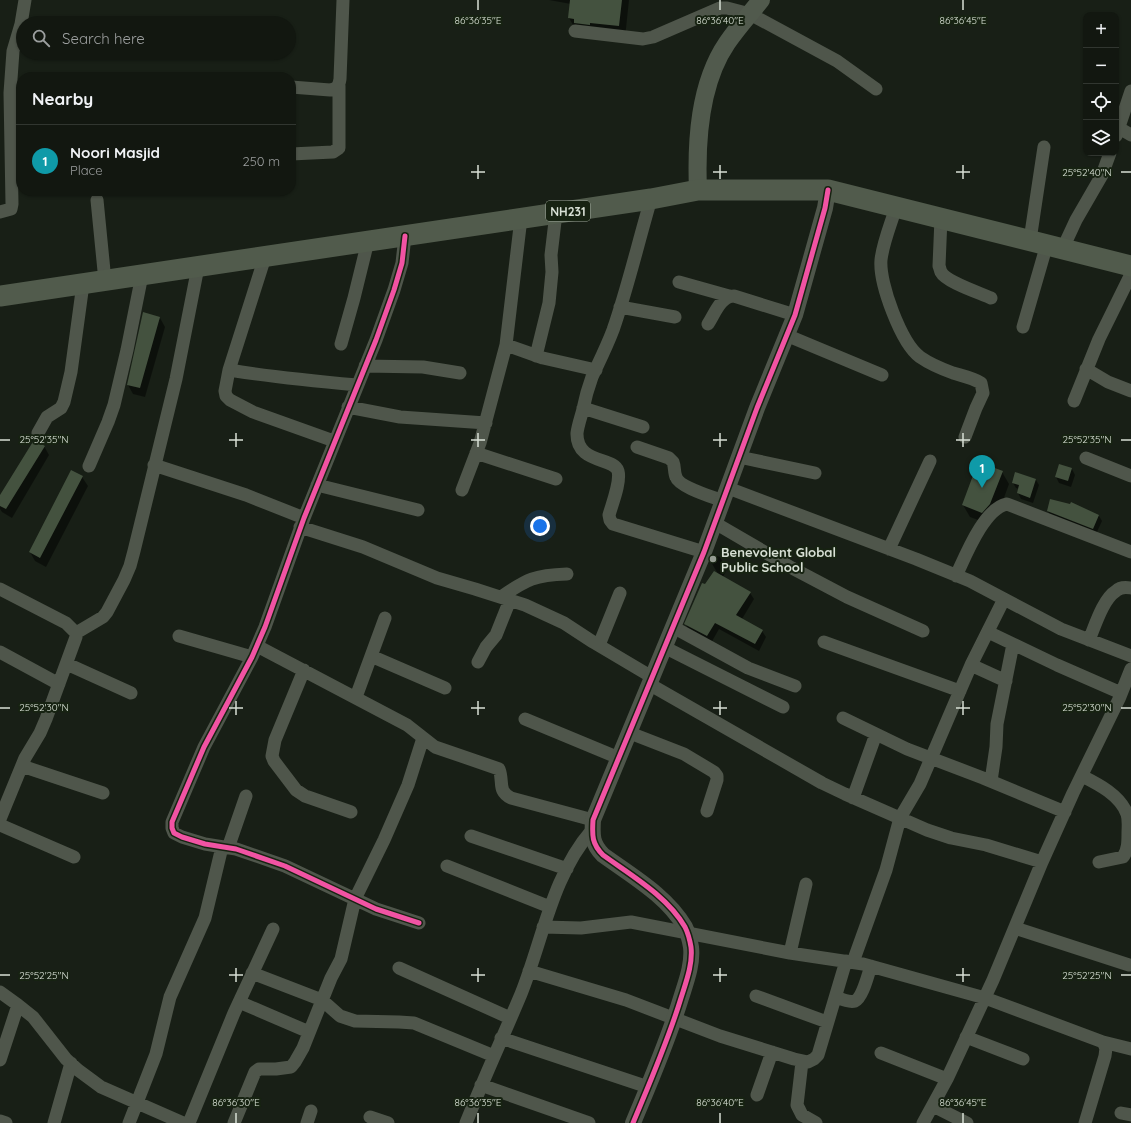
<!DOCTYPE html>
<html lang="en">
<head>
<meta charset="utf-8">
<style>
	:root { --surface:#121710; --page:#1f241e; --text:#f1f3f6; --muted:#9c9f9f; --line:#313630; --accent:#0f766e }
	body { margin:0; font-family:Quicksand,sans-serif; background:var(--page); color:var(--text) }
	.controls { position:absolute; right:12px; top:12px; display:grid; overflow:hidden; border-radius:8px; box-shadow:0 1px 3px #0004 }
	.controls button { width:36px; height:36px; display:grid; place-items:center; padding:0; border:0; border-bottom:1px solid var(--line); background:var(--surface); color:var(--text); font:20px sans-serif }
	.you { position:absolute; left:540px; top:526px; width:14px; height:14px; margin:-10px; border:3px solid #fff; border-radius:50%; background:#1a73e8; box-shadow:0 0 0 6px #1a73e833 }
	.badge { display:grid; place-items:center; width:26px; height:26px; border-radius:50%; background:var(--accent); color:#fff; font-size:13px; font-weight:700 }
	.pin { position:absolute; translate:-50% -33px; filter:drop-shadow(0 1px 2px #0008) }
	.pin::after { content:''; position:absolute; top:21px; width:14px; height:12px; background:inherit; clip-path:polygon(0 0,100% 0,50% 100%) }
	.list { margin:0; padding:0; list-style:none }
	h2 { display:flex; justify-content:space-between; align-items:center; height:52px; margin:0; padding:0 16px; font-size:17px }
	h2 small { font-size:13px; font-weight:400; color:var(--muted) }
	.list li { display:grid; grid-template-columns:26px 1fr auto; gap:12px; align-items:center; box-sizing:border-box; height:72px; padding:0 16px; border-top:1px solid var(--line) }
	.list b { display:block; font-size:15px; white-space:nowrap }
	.list p { margin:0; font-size:13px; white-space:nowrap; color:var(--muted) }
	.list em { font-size:13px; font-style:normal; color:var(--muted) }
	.icon { flex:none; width:22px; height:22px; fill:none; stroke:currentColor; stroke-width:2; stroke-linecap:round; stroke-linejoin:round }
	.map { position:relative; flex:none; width:1131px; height:1123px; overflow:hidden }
	.search { position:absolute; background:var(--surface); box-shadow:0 1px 3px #0004; left:16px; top:16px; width:280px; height:44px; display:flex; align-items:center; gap:10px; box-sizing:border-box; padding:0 14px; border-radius:22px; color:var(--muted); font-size:15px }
	.panel { position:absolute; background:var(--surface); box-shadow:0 1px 3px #0004; left:16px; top:72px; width:280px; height:124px; border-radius:16px }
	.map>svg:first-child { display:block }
	.shadow { fill:#0007 }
	.building { fill:#44523f }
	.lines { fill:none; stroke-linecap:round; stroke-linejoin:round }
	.minor { stroke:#4f564b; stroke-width:13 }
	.tertiary { stroke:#4f564b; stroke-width:16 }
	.secondary { stroke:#515a4d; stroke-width:18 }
	.trunk { stroke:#515b4c; stroke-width:21 }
	.cycleway-casing { stroke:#172312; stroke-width:8 }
	.cycleway { stroke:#f153a3; stroke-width:5 }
	.ticks { fill:none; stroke:#d8e0d5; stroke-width:1.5 }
	.poi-dot { fill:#959c92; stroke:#172312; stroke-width:1.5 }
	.labels { text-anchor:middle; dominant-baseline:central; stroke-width:4; stroke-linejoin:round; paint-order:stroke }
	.shield { fill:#172312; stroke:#9ea79a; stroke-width:1 }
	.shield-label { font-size:12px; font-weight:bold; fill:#d8e0d5 }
	.poi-label { font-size:13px; font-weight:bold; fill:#d8e0d5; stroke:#172312; text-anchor:start }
	.ticks-label { font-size:10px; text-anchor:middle; fill:#d8e0d5; stroke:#172312; stroke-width:4; stroke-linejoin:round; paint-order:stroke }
</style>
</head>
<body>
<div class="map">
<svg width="1131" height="1123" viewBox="0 0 1131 1123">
	<rect width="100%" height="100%" fill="#181f16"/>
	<path class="shadow" d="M549,0H629L625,38L576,30L569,18L571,4Z
		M160,318L165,327L145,397L133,394L128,385Z
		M44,446L49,455L12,518L2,512L0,509V497Z
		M1072,469L1075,475L1071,487L1059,483L1056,477Z
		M1002,472L1009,484L997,517L989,524L970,517L963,505Z
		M82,477L88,486L46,567L35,561L30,552Z
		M1036,480L1039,485L1033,503L1021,499L1018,493L1019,489L1016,488L1013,483Z
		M1048,511L1099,516L1102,521L1096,534L1051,517Z
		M714,555L720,557L727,569L723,577L750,593L754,599L742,619L762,631L766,637L759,651L719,629L711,643L689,631L686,624L706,586L718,574L711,562Z"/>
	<path class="building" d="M570,0H622L619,26L590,23V25L574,23V19L568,18Z
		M143,312L160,317L140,388L127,385Z
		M34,440L45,446L6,509L0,506V495Z
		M978,462L1003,471L990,504L982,513L962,505Z
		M1059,464L1072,468L1068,481L1055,477Z
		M71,470L83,476L40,558L29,552Z
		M1015,472L1036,479L1030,498L1017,493L1019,485L1012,483Z
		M1050,499L1070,504L1071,502L1099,515L1093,529L1047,511Z
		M714,571L751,592L736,615L763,630L755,644L715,623L707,636L684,624L702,583L705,584Z"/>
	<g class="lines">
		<path class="minor" d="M575,31L643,39L653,37L720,8H727L750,14L837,61L876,89
			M291,87L330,90C337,89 339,86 340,79L343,0
			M1119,128L1131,135
			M1116,136L1131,91
			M291,154L333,152L339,148V86
			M651,199C638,243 628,287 613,330C607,346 599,362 592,377C588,388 585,399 583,409C581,417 578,425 577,433C576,464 614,457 618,471C621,482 612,504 609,515L610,520L613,524L704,552
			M97,200L105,281
			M896,207C891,224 883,242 881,260C879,283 901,343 920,357C930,364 942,369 953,373C963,376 973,378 981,383L983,393L976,408L965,437
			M0,212L11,209L12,204L10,93L13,51L21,24L25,0
			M941,218L939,266C940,268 940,270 941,272C946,282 980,293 991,298
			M405,236L402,263L394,290L376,340L304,518L265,627L252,657L204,747L172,822V828L174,833L182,837L205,844L236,849L285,866L376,909L419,923
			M1030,240L1044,147
			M1063,248L1076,220L1102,175L1110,153
			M265,257L229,370L225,391L226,396L230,400L253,412L334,441
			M679,282L729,296
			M620,307L675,317
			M708,324C715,313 721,296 734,296L795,315
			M1023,327L1047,244
			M786,335L882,375
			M341,344L354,298L368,241
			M506,345L543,358L596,370
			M536,356L549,303L552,272L551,255L556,213
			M365,366L423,367L460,373
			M1086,369L1108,382L1131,391
			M229,370C272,377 314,381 357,385
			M1074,401L1099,339L1131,274
			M348,407L400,417L486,423
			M583,408L643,427
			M38,433L47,417L61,408L64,402L71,372L83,284
			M637,447L669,458L673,462C675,467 674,473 676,477C679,487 713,497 723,501
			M476,453L556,479
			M739,457L815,473
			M1086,458L1131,476
			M154,465L246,495L304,518
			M89,466L108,422L114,405L127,350L142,275
			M317,485L418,510
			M728,488L916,559L970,581L1061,629L1131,656
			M462,490L480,443L506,345L521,218
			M715,523L792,568L847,597L923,631
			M300,527L363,547L437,578L475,589L525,605L564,623L593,642L652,677
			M889,549L930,461
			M956,576C965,557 984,508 1007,504L1131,552
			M0,589L66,623L76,633V637L46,719L40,733L25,758L0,819
			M501,597C527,579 535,575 567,574
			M673,627L748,668L795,686
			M988,632L1057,665L1121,693
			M76,633L103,617L107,612L124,580L130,566L134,551L176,379L198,267
			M179,636L252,657
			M1089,640C1095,626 1103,599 1116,591C1120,587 1126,587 1131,588
			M824,642L960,691
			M599,645L620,593
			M257,646L407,725L435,747L499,769C504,782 497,791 511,798L593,820
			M664,647L783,707
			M0,652L59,684
			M371,656L445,688
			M478,662L486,647L496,635L510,600
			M67,664L131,693
			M971,665L1006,681
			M304,670L275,740L272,756L274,761L296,790L305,796L351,812
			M649,684L822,783L845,794L927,830L951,838L986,845L1042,862
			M356,697L385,618
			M843,718L907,749L983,778L1065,812
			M525,719L619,758
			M630,733L684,754L714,772L717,776V780L707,811
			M22,766L103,793
			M1082,776C1098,784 1120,795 1127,814C1129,820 1128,827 1128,833C1128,842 1128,850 1123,857L1099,862
			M991,781L996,747L997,724L1013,644
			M853,798L876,734
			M0,825L74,857
			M471,836L567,869
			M228,848L246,796
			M447,866L550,907
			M543,927L581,928L631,922L790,953L863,964L985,998L1103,1042L1106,1048L1105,1056L1085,1123
			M1015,928L1129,965
			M790,953L806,884
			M853,962L886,870L900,818L920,784L971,665L1004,599
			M399,968L510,1018
			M529,971L626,1000L720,1036L794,1059L808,1062L814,1059L818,1055L846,961
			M252,973L322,1000L340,1016L355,1021L399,1022L414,1023L494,1056
			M0,992L18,1005L33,1017L66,1059L78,1070L101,1087L183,1123
			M756,996L827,1022
			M836,997C841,999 849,1003 855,1001C863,997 868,974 871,966
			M239,1002L309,1032
			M966,1037L1023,1059
			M501,1038L648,1087
			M1103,1042L1131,1049
			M881,1053L947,1079
			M0,1060L18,1005
			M802,1062L797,1105L802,1115L816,1123
			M481,1085L589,1123
			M757,1095L772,1052
			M933,1106L967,1123
			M1121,1113L1131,1115
			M370,1117L388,1123
			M0,1121L6,1123
			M54,1123L71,1063
			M129,1123L156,1054L170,997L205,918L222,847
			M189,1123L234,1013L273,929
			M234,1123L255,1072L259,1069H276L291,1067L295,1062L303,1048L331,978L341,959L355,899L384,840L408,785L423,738
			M307,1123L311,1111
			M466,1123C483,1080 503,1037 521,994C543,939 552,876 592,830
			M923,1123L947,1079L993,980L1042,862L1073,793L1119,699L1131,669"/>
		<path class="tertiary" d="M633,1123C650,1082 668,1041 681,998C686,982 693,964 691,947C690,941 688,933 685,927C667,896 632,876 603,855C592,844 592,836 593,820L704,552L757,408L795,315L825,208L828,190"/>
		<path class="secondary" d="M698,190C696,142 699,84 727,43C737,28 750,14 761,0"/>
		<path class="trunk" d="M0,296L651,199L698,190H828L1131,266"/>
		<defs>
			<path id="cycleway" d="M405,236L402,263L394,290L376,340L304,518L265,627L252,657L204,747L172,822V828L174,833L182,837L205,844L236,849L285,866L376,909L419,923
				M633,1123C650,1082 668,1041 681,998C686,982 693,964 691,947C690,941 688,933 685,927C667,896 632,876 603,855C592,844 592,836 593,820L704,552L757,408L795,315L825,208L828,190"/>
		</defs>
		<use href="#cycleway" class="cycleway-casing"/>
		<use href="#cycleway" class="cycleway"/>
	</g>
	<path class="ticks" d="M478,0V10M720,0V10M963,0V10M478,165V179M720,165V179M963,165V179M471,172H485M713,172H727M956,172H970M1121,172H1131M236,433V447M478,433V447M720,433V447M963,433V447M0,440H10M229,440H243M471,440H485M713,440H727M956,440H970M1121,440H1131M236,701V715M478,701V715M720,701V715M963,701V715M0,708H10M229,708H243M471,708H485M713,708H727M956,708H970M1121,708H1131M236,968V982M478,968V982M720,968V982M963,968V982M0,975H10M229,975H243M471,975H485M713,975H727M956,975H970M1121,975H1131M236,1113V1123M478,1113V1123M720,1113V1123M963,1113V1123"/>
	<circle class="poi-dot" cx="713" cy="559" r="4"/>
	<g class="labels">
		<rect class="shield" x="546" y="201" width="44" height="20" rx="3"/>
		<g class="shield-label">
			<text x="568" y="211">NH231</text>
		</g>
		<g class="poi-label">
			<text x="721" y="552">Benevolent Global<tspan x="721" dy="15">Public School</tspan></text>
		</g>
	</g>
	<g class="ticks-label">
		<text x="478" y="24">86°36'35"E</text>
		<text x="720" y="24">86°36'40"E</text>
		<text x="963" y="24">86°36'45"E</text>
		<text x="1087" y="176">25°52'40"N</text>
		<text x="44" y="443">25°52'35"N</text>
		<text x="1087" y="443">25°52'35"N</text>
		<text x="44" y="711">25°52'30"N</text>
		<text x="1087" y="711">25°52'30"N</text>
		<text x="44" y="979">25°52'25"N</text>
		<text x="1087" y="979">25°52'25"N</text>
		<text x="236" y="1106">86°36'30"E</text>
		<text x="478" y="1106">86°36'35"E</text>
		<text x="720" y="1106">86°36'40"E</text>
		<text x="963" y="1106">86°36'45"E</text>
	</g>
</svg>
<div class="controls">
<button>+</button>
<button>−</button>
<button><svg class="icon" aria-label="locate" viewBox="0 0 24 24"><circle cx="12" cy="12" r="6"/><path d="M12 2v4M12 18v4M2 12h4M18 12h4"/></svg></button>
<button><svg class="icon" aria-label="layers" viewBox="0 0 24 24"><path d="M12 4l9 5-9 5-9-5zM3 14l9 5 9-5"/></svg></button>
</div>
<div class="you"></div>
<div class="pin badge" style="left:982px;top:488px;background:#0f9aa8">1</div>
<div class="search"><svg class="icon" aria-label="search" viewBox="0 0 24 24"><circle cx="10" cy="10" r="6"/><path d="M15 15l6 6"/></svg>Search here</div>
<section class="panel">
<h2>Nearby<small></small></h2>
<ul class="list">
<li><span class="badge" style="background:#0f9aa8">1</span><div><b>Noori Masjid</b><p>Place</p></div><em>250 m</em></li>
</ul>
</section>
</div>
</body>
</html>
